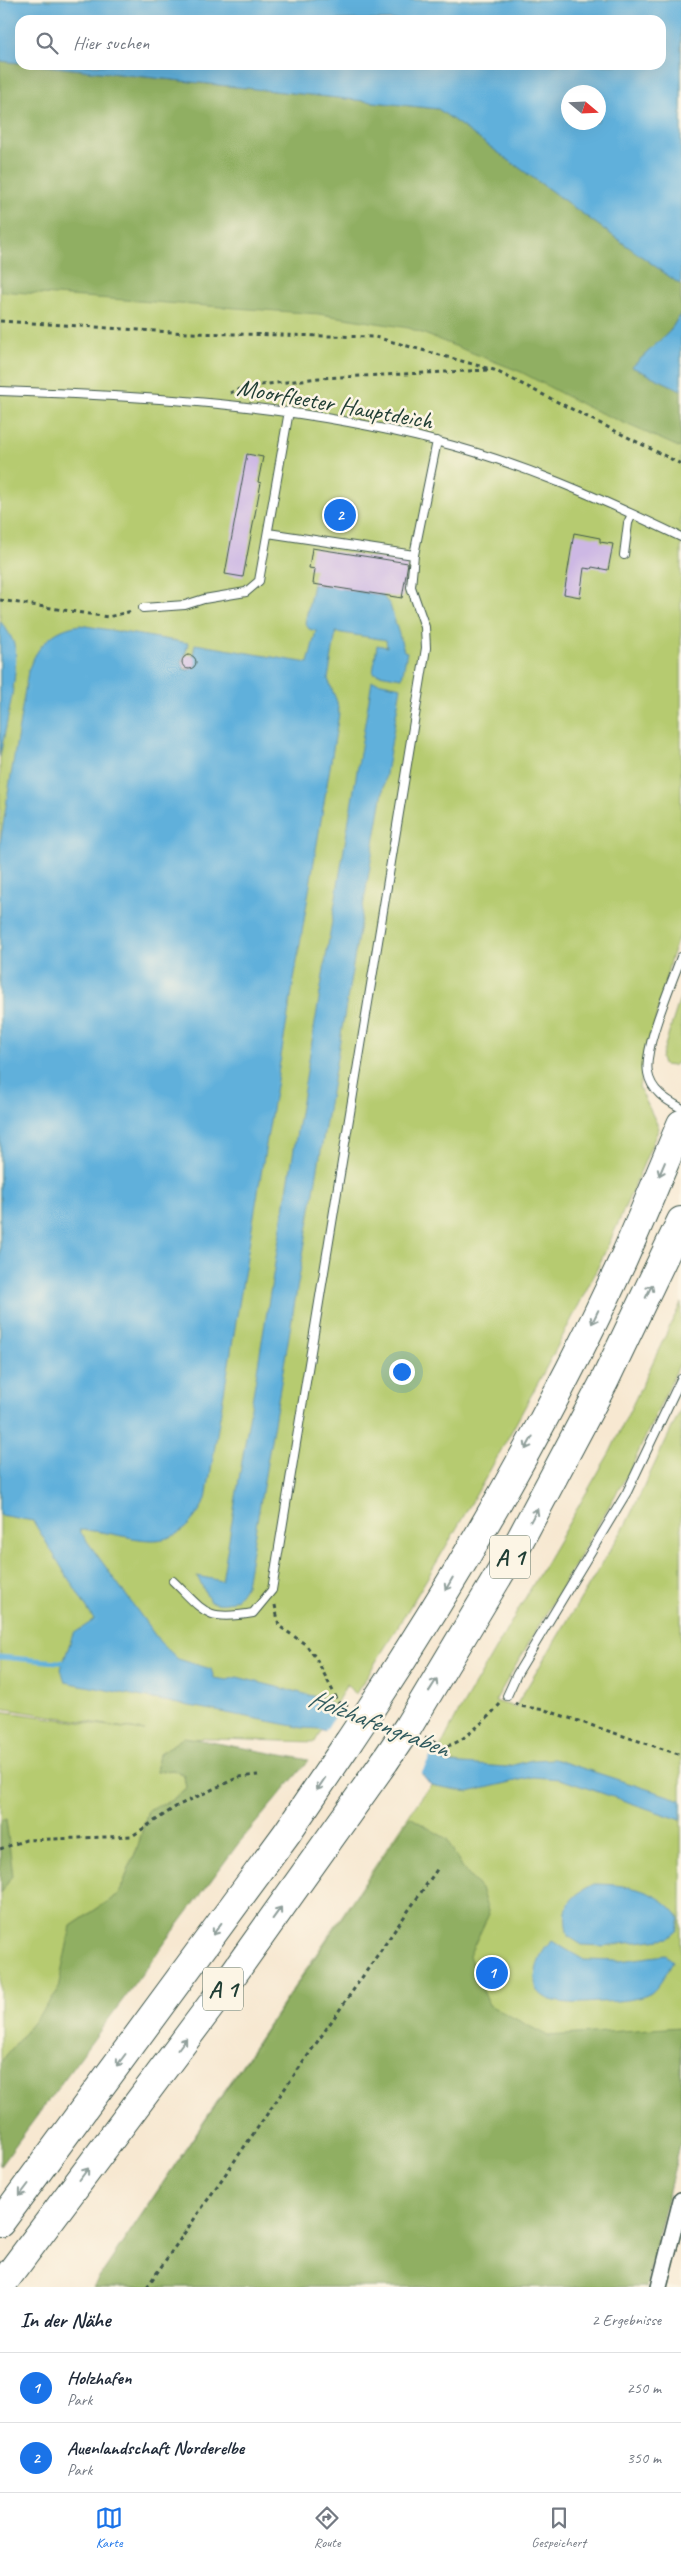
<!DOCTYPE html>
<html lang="de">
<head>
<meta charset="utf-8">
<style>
	:root { --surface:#fff; --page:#f6f6f7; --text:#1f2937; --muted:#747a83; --line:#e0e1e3; --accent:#1a73e8 }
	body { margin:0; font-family:Caveat,sans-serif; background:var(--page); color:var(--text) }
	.compass { position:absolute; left:561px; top:85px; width:45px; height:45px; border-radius:50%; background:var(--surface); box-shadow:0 5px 20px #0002; rotate:109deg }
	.you { position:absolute; left:401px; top:1371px; width:18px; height:18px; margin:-12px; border:4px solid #fff; border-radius:50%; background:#1a73e8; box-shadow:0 0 0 8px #1a73e833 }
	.badge { display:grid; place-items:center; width:32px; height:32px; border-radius:50%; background:var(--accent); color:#fff; font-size:16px; font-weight:700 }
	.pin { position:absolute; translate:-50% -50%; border:2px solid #fff; box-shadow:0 1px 5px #0006 }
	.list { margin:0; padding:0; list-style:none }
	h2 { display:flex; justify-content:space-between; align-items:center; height:65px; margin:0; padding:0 20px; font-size:21px }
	h2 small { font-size:16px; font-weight:400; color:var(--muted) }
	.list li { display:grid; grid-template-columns:32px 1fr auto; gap:15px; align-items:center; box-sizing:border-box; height:70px; padding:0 20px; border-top:1px solid var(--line) }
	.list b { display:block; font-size:19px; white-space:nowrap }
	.list p { margin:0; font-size:16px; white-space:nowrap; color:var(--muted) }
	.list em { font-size:16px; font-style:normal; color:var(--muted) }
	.icon { flex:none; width:28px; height:28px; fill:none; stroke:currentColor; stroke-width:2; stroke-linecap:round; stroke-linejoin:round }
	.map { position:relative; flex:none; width:681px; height:2287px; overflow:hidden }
	.search { position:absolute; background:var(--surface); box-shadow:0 5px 20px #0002; left:15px; right:15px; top:15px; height:55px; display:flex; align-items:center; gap:12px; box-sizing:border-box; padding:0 18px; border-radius:15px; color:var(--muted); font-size:19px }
	.sheet { height:205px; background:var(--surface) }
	nav { display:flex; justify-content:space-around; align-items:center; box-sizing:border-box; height:70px; border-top:1px solid var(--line); background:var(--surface); font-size:14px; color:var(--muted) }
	nav a { display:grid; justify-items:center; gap:2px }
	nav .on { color:var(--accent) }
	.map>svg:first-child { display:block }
	.green { fill:#b6cb6f; stroke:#6a8452; fill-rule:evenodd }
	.forest { fill:#90af62; stroke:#58764b }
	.water { fill:#61b0db; stroke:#407688; fill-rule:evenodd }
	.pier { fill:#f7e8d1 }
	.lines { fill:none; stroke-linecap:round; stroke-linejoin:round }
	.stream { stroke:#61b0db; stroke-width:5 }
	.building { fill:#cdb8e4 }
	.lane-casing { stroke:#3f574c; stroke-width:10 }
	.street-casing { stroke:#3f574c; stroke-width:18 }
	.highway-casing { stroke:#3f574c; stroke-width:30 }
	.path { stroke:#3f574c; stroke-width:3; stroke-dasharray:4 4; stroke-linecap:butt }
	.lane { stroke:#fff; stroke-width:8 }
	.street { stroke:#fff; stroke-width:15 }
	.highway { stroke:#fff; stroke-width:28 }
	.highway-bridge-casing { stroke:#3f574c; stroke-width:30; stroke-linecap:butt }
	.highway-bridge { stroke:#fff; stroke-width:28 }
	.oneway { stroke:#8f9e9a }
	.labels { text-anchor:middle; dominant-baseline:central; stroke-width:5; stroke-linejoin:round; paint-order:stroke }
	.shield { fill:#fcf5e5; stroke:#617469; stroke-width:1 }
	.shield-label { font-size:24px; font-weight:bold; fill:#1f3d34 }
	.street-label { font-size:25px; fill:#1f3d34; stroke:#fcf5e5 }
	.water-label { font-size:26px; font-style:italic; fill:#305a5e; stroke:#fcf5e5 }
</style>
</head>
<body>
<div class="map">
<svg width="681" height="2287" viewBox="0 0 681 2287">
	<rect width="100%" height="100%" fill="#fcf5e5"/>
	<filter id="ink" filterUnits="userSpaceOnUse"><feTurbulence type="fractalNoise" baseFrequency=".02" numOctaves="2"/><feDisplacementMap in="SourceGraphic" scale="10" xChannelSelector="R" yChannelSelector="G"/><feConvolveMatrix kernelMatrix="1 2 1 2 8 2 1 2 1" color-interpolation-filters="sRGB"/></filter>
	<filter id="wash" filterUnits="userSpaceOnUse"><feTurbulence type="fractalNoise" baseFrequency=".0096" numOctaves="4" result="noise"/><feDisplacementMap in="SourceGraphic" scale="20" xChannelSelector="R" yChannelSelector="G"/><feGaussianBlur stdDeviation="1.12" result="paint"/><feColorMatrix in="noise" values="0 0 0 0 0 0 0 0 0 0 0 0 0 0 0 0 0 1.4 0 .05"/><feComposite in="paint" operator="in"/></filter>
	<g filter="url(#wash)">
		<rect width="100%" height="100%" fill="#f7e8d1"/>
		<path class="green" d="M0,0H681V929L671,958L639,1087L659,1128C639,1174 620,1221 598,1267C525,1413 443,1557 355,1695L347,1684L315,1742L184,1738L160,1753L157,1772L173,1770L184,1776L186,1788L172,1800L148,1810L138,1846L119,1894L71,1926L58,1993L0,2063V1711L145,1731L0,1708ZM20,20H661V65H20ZM568,92H598V122H568Z
			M681,995V1060L673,1066L663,1065L661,1058Z
			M681,1303V1361L630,1470L495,1701L515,1707L626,1524L681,1409V2140L646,2287H93L416,1805L431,1785L436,1786L459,1764L435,1758L456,1717L610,1452Z"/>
		<path class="forest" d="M0,61L438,109L681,285V313L670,331L632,367L681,390V448L585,406L521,372L409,328L319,314L0,291Z
			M184,1737L309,1760L238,1844L0,2166V2063L57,1993L71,1926L119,1894L138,1846L148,1810L172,1800L186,1788L184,1776L173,1770L156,1772L159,1754Z
			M410,1817L447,1839L462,1868L481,1889L489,1914L469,1956L489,2005L548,2036L681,2027V2140L646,2287H93Z
			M6,1819L13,1876L0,1893V1821Z"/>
		<path class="water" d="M0,0H681V285L438,109L36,65H661V20H20V63L0,61ZM568,92H598V122H568Z
			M681,313V390L632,367L670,331Z
			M313,584L382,595L390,605L404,651L407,652L402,678L373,673L377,645L387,647L386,640L336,632L328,679L337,702L339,714L206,1499C172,1566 134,1531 79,1530L160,1642L178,1659L211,1669L214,1678L227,1680L237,1677L325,1699L336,1710L448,1763L506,1767L532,1760L554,1759L681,1800V1820L560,1779L533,1777L468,1792L431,1785L422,1774L323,1730C313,1727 304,1730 294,1726L65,1682L61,1669L73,1634L94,1620L33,1521L0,1515V843L28,671C37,646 52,629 80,625L188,643L185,656L181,661L184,669L189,670L196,664L193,656L195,644L308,663L316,631L309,629L305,623Z
			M0,621C6,628 13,638 15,648C19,674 5,729 0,757Z
			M372,681L401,687L246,1585C237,1602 228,1606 210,1602L197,1576L222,1581Z
			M594,1884C626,1884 662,1890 680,1919L677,1931L669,1938L603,1946L582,1945L568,1936C561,1908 568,1897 594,1884Z
			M552,1941L584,1960L619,1961L666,1955L673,1961C667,1971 661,1985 651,1993C641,2000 611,2002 598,2002C575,2004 527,2008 536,1971C538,1959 543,1949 552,1941Z"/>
		<path class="pier" d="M339,1709L432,1754L420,1776L324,1733Z"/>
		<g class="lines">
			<path class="stream" d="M0,1657L69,1663"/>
		</g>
		<g id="blocks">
			<path class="building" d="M247,454L263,457L258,482L261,483L243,577L225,574Z
				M574,533L600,538V542L613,544L608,570L592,567L591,569L584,568L580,597L564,594Z
				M312,548L408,563L402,598L313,584L315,569L309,568Z
				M182 662a7 7 0 1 1 14 0a7 7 0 1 1-14 0Z"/>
		</g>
	</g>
	<g filter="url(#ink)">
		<use href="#blocks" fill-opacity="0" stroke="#3f574c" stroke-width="1"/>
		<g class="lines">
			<defs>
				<path id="lane" d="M0,391C146,396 293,404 435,441C519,462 602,499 681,537
					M268,533L414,555
					M624,555L628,523L632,514
					M143,608L185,605L204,599L246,592L259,581L289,411
					M681,957C672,983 643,1048 648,1073C651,1091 666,1100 681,1108
					M173,1581C206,1613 205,1621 253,1613L272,1590L426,648L425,627L411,587L414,555L437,441
					M507,1696L517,1674L627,1492L681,1379"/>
				<path id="street" d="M659,2287L681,2200"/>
				<path id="highway" d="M370,1710C464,1567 551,1416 623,1260C643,1215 662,1169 681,1124
					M408,1727L520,1540L604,1382L681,1221
					M0,2223L287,1833L348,1743
					M0,2287L212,2004L385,1761"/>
			</defs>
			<use href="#lane" class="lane-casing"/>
			<use href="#street" class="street-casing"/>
			<use href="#highway" class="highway-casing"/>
			<path class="path" d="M0,321L188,333L375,337L494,370L681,464
				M230,393L244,387L319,378L489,370
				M0,600L108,617L132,611
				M275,1605L279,1626L305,1644L316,1658L339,1703L348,1706
				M515,1703L519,1706L545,1710L681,1755
				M425,1738C431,1740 438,1745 444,1746C460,1747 490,1715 500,1704
				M0,1849L26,1840L132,1836L177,1806L239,1777L258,1775
				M147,2287L438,1868"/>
			<use href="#lane" class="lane"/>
			<use href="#street" class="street"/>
			<use href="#highway" class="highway"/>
			<defs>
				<path id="highway-bridge" d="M348,1743L370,1710
					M385,1761L408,1727"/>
			</defs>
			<use href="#highway-bridge" class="highway-bridge-casing"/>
			<use href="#highway-bridge" class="highway-bridge"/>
		</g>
		<defs><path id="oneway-shaft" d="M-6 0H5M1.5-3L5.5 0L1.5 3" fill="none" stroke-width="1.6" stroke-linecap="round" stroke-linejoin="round" transform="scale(1.25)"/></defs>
		<g class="oneway">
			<use href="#oneway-shaft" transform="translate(662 1169) rotate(113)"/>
			<use href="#oneway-shaft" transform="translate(649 1291) rotate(-64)"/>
			<use href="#oneway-shaft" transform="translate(595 1317) rotate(116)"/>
			<use href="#oneway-shaft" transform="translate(529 1443) rotate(119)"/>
			<use href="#oneway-shaft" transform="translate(534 1515) rotate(-62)"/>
			<use href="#oneway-shaft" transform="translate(449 1584) rotate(120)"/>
			<use href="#oneway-shaft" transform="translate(433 1685) rotate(-58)"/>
			<use href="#oneway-shaft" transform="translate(321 1784) rotate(124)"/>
			<use href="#oneway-shaft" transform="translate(277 1913) rotate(-54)"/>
			<use href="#oneway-shaft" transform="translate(217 1929) rotate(126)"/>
			<use href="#oneway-shaft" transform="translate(182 2044) rotate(-53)"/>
			<use href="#oneway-shaft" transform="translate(121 2060) rotate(127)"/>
			<use href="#oneway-shaft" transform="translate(84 2174) rotate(-53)"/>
			<use href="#oneway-shaft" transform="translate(24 2190) rotate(127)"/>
		</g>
	</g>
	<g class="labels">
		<g class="shield">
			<rect x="490" y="1535.5" width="40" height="43" rx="4"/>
			<rect x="203" y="1967.5" width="40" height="43" rx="4"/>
		</g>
		<g class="shield-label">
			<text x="510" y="1557">A 1</text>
			<text x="223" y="1989">A 1</text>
		</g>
		<g class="street-label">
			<text transform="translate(335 404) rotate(10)">Moorfleeter Hauptdeich</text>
		</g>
		<g class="water-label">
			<text transform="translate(379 1723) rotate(21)">Holzhafengraben</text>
		</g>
	</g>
</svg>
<svg class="compass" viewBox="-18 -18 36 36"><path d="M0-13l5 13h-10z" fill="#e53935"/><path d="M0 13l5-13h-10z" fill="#747a83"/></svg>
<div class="you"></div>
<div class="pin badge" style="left:492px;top:1973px">1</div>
<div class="pin badge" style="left:340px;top:515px">2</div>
<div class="search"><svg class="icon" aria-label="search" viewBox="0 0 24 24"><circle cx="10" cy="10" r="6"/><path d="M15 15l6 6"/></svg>Hier suchen</div>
</div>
<section class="sheet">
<h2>In der Nähe<small>2 Ergebnisse</small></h2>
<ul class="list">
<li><span class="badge">1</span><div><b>Holzhafen</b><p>Park</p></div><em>250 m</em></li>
<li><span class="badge">2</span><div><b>Auenlandschaft Norderelbe</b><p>Park</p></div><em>350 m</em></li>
</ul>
</section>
<nav>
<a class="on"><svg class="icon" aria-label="map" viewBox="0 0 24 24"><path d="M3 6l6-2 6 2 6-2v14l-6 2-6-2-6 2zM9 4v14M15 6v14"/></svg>Karte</a>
<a><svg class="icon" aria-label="directions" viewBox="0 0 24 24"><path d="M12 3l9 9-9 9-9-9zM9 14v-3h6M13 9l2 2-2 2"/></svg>Route</a>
<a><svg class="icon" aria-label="saved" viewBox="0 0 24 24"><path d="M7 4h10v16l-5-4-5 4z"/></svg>Gespeichert</a>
</nav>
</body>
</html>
